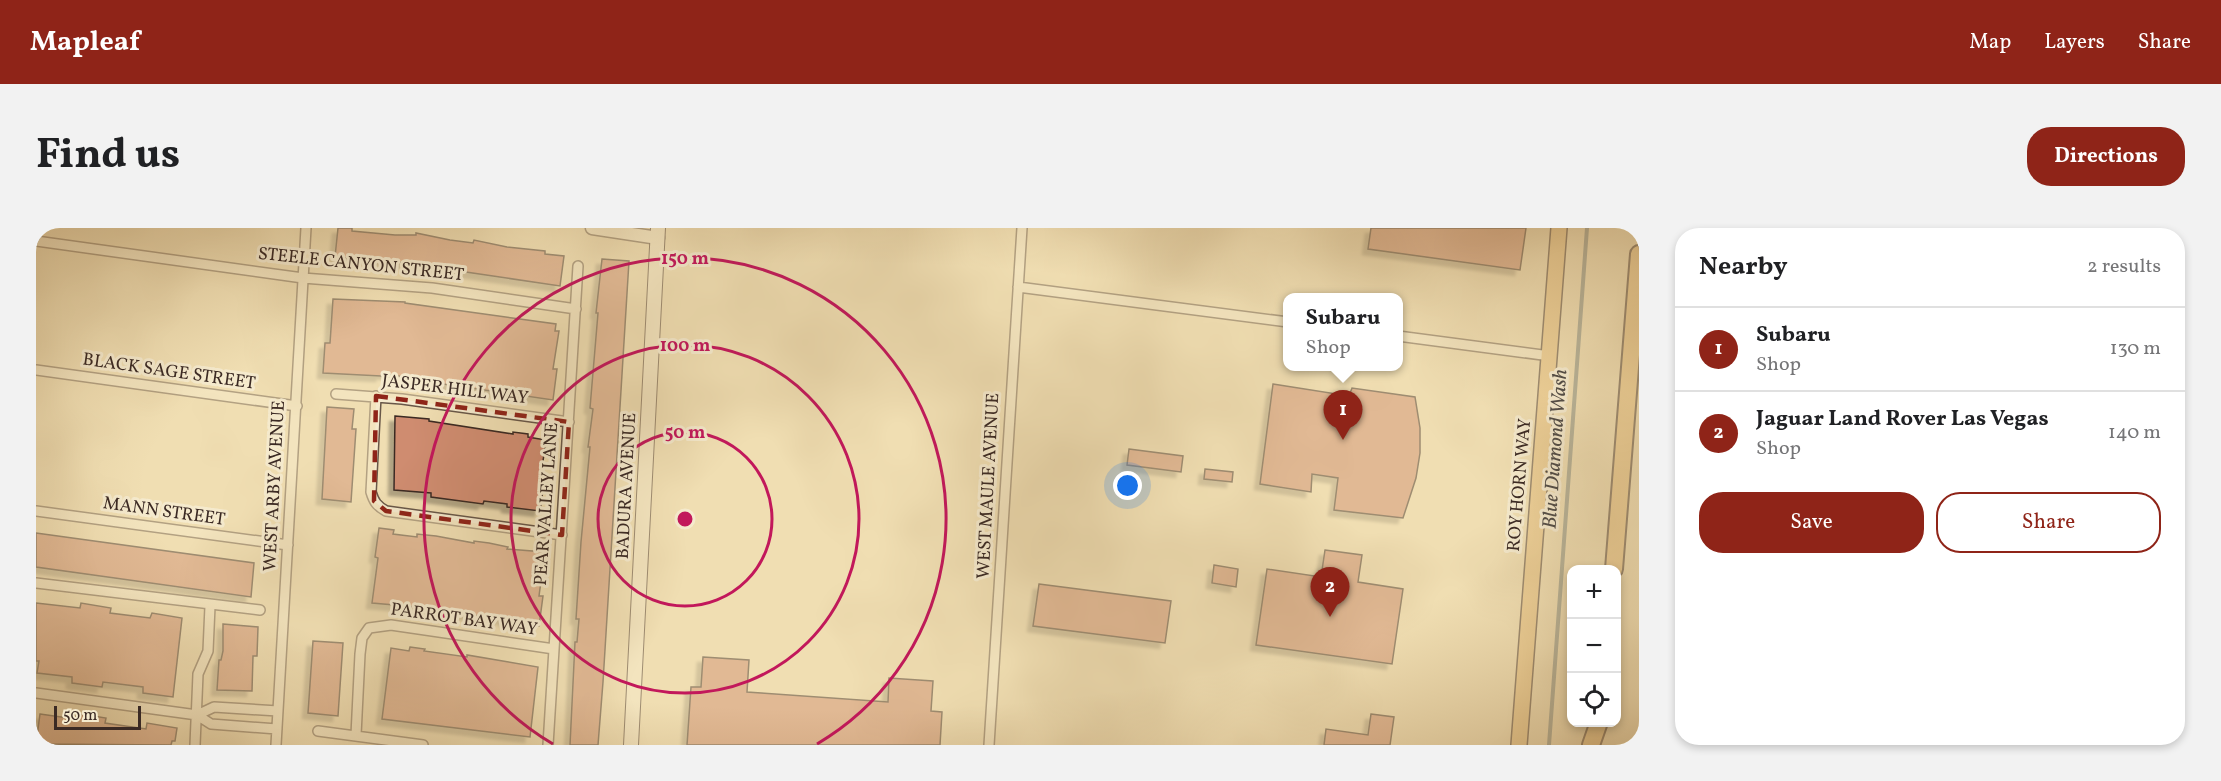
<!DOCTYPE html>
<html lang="en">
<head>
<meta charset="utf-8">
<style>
	:root { --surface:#fff; --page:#f2f2f2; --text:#202124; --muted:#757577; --line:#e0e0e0; --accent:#8f2418 }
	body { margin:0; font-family:Vollkorn,serif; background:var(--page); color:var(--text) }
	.controls { position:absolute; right:18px; bottom:18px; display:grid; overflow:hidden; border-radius:12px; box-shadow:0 3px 9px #0003 }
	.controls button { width:54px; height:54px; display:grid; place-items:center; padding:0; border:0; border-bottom:2px solid var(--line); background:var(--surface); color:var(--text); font:30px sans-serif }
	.scale { position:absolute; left:18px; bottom:15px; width:87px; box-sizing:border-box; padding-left:6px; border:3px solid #3b2a24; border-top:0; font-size:16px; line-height:21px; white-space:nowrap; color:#3b2a24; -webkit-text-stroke:4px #f5eacd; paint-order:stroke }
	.you { position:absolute; left:1092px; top:258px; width:21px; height:21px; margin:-15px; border:4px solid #fff; border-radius:50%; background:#1a73e8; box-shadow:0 0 0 9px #1a73e833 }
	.badge { display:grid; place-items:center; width:39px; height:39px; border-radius:50%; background:var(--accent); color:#fff; font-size:20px; font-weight:700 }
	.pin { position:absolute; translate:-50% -50px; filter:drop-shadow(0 2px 3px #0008) }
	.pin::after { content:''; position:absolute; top:32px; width:21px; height:18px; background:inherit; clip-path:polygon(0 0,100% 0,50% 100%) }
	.popup { position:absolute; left:1247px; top:65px; width:120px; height:78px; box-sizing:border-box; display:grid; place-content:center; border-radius:12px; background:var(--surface); filter:drop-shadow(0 2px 4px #0005); font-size:20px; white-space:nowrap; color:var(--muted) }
	.popup b { font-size:22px; color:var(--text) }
	.popup::after { content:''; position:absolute; left:50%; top:100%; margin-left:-12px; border:12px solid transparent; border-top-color:var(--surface) }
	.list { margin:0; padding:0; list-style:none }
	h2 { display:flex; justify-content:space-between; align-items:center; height:78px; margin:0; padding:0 24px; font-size:26px }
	h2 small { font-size:20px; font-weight:400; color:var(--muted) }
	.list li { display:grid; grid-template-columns:39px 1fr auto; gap:18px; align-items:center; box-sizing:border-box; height:84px; padding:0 24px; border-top:2px solid var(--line) }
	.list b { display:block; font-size:22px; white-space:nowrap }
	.list p { margin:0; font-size:20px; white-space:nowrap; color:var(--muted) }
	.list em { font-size:20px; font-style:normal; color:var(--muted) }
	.actions { display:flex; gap:12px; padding:18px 24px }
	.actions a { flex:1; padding:14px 0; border:2px solid var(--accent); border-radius:24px; text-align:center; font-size:21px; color:var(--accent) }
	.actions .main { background:var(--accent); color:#fff }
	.icon { flex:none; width:33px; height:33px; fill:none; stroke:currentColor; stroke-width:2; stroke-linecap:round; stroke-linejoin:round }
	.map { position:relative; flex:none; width:1603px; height:517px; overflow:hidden; border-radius:24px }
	header { display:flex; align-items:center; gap:36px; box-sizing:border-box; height:84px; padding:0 30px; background:var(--accent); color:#fff }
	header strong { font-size:28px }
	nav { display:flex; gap:33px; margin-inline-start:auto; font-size:21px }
	.intro { display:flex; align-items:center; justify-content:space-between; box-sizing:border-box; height:144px; padding:0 36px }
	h1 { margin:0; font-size:42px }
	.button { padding:15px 27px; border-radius:24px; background:var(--accent); color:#fff; font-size:21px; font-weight:700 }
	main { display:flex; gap:36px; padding:0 36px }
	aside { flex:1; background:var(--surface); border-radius:24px; box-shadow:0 3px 9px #0003 }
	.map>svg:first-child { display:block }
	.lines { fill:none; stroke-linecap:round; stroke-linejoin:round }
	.stream { stroke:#75817a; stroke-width:4 }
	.building { fill:#cf8c6f; stroke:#3b2a24; stroke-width:1.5; filter:url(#shadow) }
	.minor-casing { stroke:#685748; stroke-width:12 }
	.tertiary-casing { stroke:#685748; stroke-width:15 }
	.secondary-casing { stroke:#3b2a24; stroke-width:16 }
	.primary-casing { stroke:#3b2a24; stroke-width:18 }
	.motorway-casing { stroke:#3b2a24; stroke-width:20 }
	.minor { stroke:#f5eacd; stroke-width:9 }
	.tertiary { stroke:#f5eacd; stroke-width:12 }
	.secondary { stroke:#f5eacd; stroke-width:14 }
	.primary { stroke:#e8bf79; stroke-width:15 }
	.motorway { stroke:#e8bf79; stroke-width:16 }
	.marked { fill:none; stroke:#8f2418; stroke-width:4.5; stroke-dasharray:12 8; stroke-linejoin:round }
	.ring { fill:none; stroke:#c2185b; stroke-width:3 }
	.labels { text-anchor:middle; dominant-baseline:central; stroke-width:6; stroke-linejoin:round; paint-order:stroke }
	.street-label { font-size:18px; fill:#3b2a24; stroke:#f5eacd }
	.water-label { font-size:20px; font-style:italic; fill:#534e48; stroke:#f5eacd }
	.centre { fill:#c2185b; stroke:#f5eacd; stroke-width:3 }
	.ring-label { font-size:18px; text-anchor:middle; font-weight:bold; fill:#c2185b; stroke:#f5eacd; stroke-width:6; stroke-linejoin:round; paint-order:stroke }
</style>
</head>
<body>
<header>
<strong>Mapleaf</strong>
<nav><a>Map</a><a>Layers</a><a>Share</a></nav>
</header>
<div class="intro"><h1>Find us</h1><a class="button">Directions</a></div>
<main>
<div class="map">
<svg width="1603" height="517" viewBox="0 0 1603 517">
	<defs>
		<filter id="shadow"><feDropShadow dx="-5.5" dy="5.5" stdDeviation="1.5" flood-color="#0004"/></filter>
	</defs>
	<rect width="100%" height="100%" fill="#f0deb2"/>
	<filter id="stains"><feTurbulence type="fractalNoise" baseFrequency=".00333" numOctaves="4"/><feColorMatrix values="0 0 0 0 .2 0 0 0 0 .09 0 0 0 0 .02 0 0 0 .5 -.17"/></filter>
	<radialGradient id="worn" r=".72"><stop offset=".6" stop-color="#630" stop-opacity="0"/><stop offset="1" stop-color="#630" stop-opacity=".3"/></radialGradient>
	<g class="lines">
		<path class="stream" d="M1513,517L1551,0"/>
	</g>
	<path class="building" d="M302,0H316V3L359,7H380V5L414,12L437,15L438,12L471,19L509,23V26L528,28L524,58L396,39V37L299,29Z
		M1335,0H1490L1484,42L1332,21Z
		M566,31L593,33L567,454L562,517H534L539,414H541L543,391H540L545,314L554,219H552L557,181L554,180L562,85H560Z
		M297,71L369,74V75L520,96L519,103H523L517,141H521L517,172L407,156L346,145L345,148L287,145L289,115H294Z
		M1237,156L1313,168L1316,160L1379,169L1384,200V225L1380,250L1367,290L1298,282L1302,250L1276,246L1275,264L1224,256Z
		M291,179L318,181L316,201H320L315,274L286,271Z
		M359,188L393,191V193L477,206V204L492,206V209L510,212L504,254H508L504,283L471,279V276L448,273L447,276L395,269V265L358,262Z
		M1093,221L1147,228L1145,244L1091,237Z
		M1169,241L1197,244L1196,254L1168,251Z
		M343,300L358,302L357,306L381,309V306L400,308L438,315V313L453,315L472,319L471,321L509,324L503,368H507L503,398L469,393V391L393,382V380L336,375L342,330L339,329Z
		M0,305L218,335L215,369L0,339Z
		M1289,322L1326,327L1322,354L1367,361L1356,436L1220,417L1231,341L1285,349Z
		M1178,337L1202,341L1200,359L1176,355Z
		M1003,356L1135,373L1129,415L997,398Z
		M0,375L44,380L45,375L75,380L74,385L114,390L116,385L146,390L137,469L107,465V459L67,454L66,459L36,455V449L1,445L3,433H0Z
		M187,396L222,399L221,428H217L216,463L181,462L183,432H185L187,423Z
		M277,413L307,415L302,488L272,485Z
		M374,419L389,421L388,423L431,429V427L502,439L494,509L346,491L355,420L373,423Z
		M667,429L713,432L711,464L852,474L853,450L897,453L895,483L906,484L904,517H651L655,459H665Z
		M4,486L39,491L41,486L51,487L70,490L69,495L110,501L111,495L141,500L139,513H136L135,517L0,516Z
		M1335,486L1358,489L1354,517H1288L1290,501L1332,507Z"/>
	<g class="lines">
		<defs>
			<path id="minor" d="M0,13L267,50L396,60L540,81
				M982,59L1252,94
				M1362,108L1514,128
				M0,142L261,178
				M300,166L366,171L533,194
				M340,168L335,264C338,274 341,278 350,283L526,307
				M0,283L252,317
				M0,355L224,382
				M0,465L161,487L175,496L241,501
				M161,487L178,479L242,483
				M282,503L387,517
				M320,507L324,426L326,410L333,400L355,397L518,421
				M159,517L162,446L172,423L174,378
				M240,517L270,0
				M512,517L542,38
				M953,517L986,0"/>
			<path id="tertiary" d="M556,0L622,10"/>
			<path id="secondary" d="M595,517L622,0"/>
			<path id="primary" d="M1483,517L1523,0"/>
			<path id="motorway" d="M1578,341L1603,26
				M1555,517L1563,494"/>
		</defs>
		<use href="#minor" class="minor-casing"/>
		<use href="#tertiary" class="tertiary-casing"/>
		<use href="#secondary" class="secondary-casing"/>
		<use href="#primary" class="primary-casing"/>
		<use href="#motorway" class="motorway-casing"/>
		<use href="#minor" class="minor"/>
		<use href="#tertiary" class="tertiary"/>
		<use href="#secondary" class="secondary"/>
		<use href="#primary" class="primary"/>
		<use href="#motorway" class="motorway"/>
	</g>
	<path d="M0 0H1603V517H0ZM340,168L533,194L526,307L350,283L338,273Z" fill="#f0deb2" fill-opacity=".55" fill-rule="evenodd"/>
	<path class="marked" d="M340,168L533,194L526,307L350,283L338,273Z"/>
	<g class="ring">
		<circle cx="649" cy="291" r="87"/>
		<circle cx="649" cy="291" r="174"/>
		<path d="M517 516A261 261 0 1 1 781 516"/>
	</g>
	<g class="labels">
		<g class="street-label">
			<text transform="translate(325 37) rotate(6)">STEELE CANYON STREET</text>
			<text transform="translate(133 144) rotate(8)">BLACK SAGE STREET</text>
			<text transform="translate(419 162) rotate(7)">JASPER HILL WAY</text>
			<text transform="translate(1484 257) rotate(-85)">ROY HORN WAY</text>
			<text transform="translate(239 258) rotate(-87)">WEST ARBY AVENUE</text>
			<text transform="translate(591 258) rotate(-87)">BADURA AVENUE</text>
			<text transform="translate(953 258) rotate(-87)">WEST MAULE AVENUE</text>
			<text transform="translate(511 276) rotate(-86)">PEAR VALLEY LANE</text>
			<text transform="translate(128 284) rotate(8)">MANN STREET</text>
			<text transform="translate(428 392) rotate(8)">PARROT BAY WAY</text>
		</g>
		<g class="water-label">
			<text transform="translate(1520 221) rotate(-86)">Blue Diamond Wash</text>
		</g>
	</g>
	<circle cx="649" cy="291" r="9" class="centre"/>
	<g class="ring-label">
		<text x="649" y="36">150 m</text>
		<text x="649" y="123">100 m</text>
		<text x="649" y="210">50 m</text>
	</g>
	<rect width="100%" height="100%" filter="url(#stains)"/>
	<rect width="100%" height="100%" fill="url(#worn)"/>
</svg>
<div class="controls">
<button>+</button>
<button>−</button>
<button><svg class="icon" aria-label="locate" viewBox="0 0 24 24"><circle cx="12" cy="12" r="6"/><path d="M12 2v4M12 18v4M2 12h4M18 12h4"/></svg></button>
</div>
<div class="scale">50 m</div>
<div class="you"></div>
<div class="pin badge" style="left:1307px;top:212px">1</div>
<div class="popup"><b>Subaru</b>Shop</div>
<div class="pin badge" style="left:1294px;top:389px">2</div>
</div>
<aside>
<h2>Nearby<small>2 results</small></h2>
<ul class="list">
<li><span class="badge">1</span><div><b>Subaru</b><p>Shop</p></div><em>130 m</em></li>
<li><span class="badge">2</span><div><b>Jaguar Land Rover Las Vegas</b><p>Shop</p></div><em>140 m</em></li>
</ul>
<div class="actions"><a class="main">Save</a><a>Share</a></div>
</aside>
</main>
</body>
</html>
